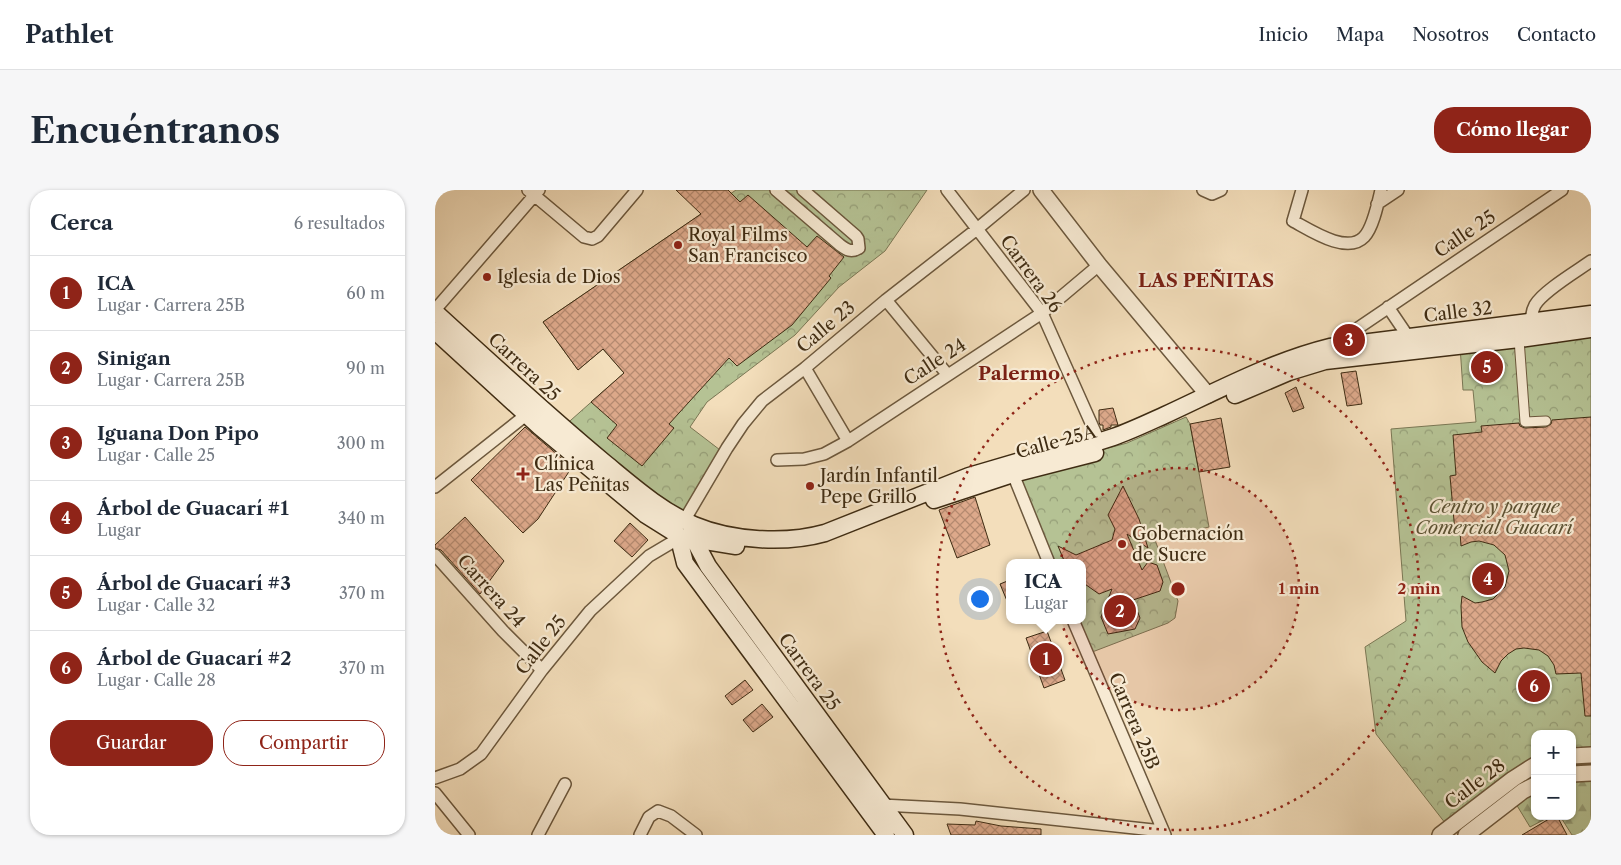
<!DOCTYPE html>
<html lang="es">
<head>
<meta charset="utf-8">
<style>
	:root { --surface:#fff; --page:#f6f6f7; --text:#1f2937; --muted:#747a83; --line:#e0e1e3; --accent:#8f2418 }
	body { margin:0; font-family:"Libre Caslon Text",serif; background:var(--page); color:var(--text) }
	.controls { position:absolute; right:15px; bottom:15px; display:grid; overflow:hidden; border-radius:10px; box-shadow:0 1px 4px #0004 }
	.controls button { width:45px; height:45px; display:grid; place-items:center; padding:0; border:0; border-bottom:1px solid var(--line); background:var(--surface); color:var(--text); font:25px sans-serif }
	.you { position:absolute; left:544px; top:408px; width:18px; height:18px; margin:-12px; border:4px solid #fff; border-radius:50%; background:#1a73e8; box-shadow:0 0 0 8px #1a73e833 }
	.badge { display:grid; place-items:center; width:32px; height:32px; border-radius:50%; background:var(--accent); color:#fff; font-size:16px; font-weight:700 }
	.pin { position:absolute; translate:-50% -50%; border:2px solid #fff; box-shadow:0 1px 5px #0006 }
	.popup { position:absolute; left:571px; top:369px; width:80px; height:65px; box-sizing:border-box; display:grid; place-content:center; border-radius:10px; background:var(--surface); filter:drop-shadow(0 1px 4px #0005); font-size:16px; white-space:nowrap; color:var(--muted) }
	.popup b { font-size:19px; color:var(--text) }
	.popup::after { content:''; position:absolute; left:50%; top:100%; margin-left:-10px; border:10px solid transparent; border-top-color:var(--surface) }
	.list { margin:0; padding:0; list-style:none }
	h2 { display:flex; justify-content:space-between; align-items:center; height:65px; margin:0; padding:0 20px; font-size:21px }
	h2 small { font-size:16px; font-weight:400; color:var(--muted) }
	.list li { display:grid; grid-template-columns:32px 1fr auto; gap:15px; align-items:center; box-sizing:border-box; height:75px; padding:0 20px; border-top:1px solid var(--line) }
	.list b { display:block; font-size:19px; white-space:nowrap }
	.list p { margin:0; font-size:16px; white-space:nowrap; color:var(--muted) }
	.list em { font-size:16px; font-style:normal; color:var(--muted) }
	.actions { display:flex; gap:10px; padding:15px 20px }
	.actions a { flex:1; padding:11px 0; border:1px solid var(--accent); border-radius:20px; text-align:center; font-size:18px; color:var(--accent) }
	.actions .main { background:var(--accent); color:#fff }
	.map { position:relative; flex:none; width:1156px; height:645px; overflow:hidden; border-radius:20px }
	header { display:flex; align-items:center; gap:30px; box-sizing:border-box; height:70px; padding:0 25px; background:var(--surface); border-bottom:1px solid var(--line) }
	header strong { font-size:24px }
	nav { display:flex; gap:28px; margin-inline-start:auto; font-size:18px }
	.intro { display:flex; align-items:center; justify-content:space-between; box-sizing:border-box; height:120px; padding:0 30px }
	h1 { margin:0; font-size:35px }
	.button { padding:12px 22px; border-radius:20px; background:var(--accent); color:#fff; font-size:18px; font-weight:700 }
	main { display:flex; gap:30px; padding:0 30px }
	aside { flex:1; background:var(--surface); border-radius:20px; box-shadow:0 1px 4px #0004 }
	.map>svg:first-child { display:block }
	.forest { fill:url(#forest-firs); stroke:#7a7754 }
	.park { fill:url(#park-crowns); stroke:#7a7754 }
	.building { fill:url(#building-cross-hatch); stroke:#3f2c13 }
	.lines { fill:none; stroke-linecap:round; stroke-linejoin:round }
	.pedestrian-casing { stroke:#6c583d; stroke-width:11 }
	.minor-casing { stroke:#6c583d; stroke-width:14 }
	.tertiary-casing { stroke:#6c583d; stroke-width:18 }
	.secondary-casing { stroke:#3f2c13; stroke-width:19 }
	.pedestrian { stroke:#f7ead3; stroke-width:9 }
	.minor { stroke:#f7ead3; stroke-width:11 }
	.tertiary { stroke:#f7ead3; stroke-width:15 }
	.secondary { stroke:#f7ead3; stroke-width:16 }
	.ring { fill:none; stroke:#8f2418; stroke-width:2.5; stroke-dasharray:2.5 5 }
	.poi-dot { fill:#8f2418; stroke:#f7ead3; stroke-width:2 }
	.labels { text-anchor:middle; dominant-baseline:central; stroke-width:4.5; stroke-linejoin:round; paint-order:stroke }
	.street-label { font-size:18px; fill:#3f2c13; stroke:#f7ead3 }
	.poi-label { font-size:18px; fill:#3f2c13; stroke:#f7ead3; text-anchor:start }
	.park-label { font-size:18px; font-style:italic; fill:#5c5233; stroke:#f7ead3 }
	.neighbourhood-label { font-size:19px; font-weight:bold; fill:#7a1f14; stroke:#f7ead3 }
	.centre { fill:#8f2418; stroke:#f7ead3; stroke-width:2.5 }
	.ring-label { font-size:15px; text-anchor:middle; font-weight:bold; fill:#8f2418; stroke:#f7ead3; stroke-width:4.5; stroke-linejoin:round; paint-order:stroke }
</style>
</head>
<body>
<header>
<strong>Pathlet</strong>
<nav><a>Inicio</a><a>Mapa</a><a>Nosotros</a><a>Contacto</a></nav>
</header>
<div class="intro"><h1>Encuéntranos</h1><a class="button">Cómo llegar</a></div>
<main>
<aside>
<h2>Cerca<small>6 resultados</small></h2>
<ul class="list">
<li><span class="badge">1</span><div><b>ICA</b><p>Lugar · Carrera 25B</p></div><em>60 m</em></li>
<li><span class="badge">2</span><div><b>Sinigan</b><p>Lugar · Carrera 25B</p></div><em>90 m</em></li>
<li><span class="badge">3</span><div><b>Iguana Don Pipo</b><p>Lugar · Calle 25</p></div><em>300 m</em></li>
<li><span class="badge">4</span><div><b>Árbol de Guacarí #1</b><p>Lugar</p></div><em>340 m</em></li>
<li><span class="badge">5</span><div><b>Árbol de Guacarí #3</b><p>Lugar · Calle 32</p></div><em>370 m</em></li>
<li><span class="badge">6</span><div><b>Árbol de Guacarí #2</b><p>Lugar · Calle 28</p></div><em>370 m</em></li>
</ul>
<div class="actions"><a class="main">Guardar</a><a>Compartir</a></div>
</aside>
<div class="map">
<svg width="1156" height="645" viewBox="0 0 1156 645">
	<defs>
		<pattern id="forest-firs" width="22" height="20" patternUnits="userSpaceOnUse" patternTransform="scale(1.25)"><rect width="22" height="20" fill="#b5c294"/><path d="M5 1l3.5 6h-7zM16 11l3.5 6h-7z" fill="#959e78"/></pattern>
		<pattern id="park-crowns" width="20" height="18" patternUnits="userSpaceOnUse" patternTransform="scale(1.25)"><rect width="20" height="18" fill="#b5c294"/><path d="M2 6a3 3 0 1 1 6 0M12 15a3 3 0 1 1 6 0" fill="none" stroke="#959e78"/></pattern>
		<pattern id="building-cross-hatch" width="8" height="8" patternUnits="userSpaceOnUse" patternTransform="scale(1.25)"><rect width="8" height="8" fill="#dda98b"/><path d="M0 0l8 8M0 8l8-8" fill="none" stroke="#b58a70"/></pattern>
	</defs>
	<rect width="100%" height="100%" fill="#f3debb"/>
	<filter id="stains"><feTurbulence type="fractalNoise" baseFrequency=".004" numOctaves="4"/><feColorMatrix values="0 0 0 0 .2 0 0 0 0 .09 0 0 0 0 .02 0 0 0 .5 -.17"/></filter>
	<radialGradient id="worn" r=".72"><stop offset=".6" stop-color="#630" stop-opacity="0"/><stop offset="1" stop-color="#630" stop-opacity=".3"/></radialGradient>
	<path class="forest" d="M1156,583V645H1137L1125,626H1137V584Z
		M1100,595V626H1116L1095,637L1078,609Z"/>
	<path class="park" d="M301,0H492L450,61L404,97L360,145L272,212L255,237L289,263L249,331L127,238L189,183L168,159L143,180L108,132Z
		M1156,139V565L1137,566V544H1100V575L1014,638L941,544L930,457L971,431L956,239L1041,232L1038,200H1028L1025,156Z
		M751,227L755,234L774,337L720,350L743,411L740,428L733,433L652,464L638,430H647V373H614L578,284L692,253Z"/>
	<path class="building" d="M241,0H293L305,12L313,5L372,57L382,46L409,67L394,86L396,88L357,135L302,176L294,168L234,234L239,238L207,276L172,248L182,235L156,212L189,183L168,159L143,180L108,132L266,24Z
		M921,181L927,214L912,216L906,183Z
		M861,197L869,218L858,222L850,203Z
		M678,218L683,235H676V237L668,240V235H665L664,232V220Z
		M1156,227V526H1150L1146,483L1121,484L1119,475L1113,466L1104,460L1089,458L1081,459L1073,464L1066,471L1060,483L1047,472L1033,452L1027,437L1026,416L1027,406L1040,413L1047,412L1058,409L1070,397L1074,381L1070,365L1059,355L1044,351L1036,352L1026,356L1025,342H1020L1015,286L1021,285L1018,245L1047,242L1046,236L1084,233L1085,236L1090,238L1111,237L1116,234L1117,230Z
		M786,228L795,277L764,282L755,234Z
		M90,237L137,277L103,329L88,343L36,290Z
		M688,296L704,329L713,358L692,344L707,380L713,372L722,375L728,392L725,401L698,410L705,428L700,439L673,444L666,427L677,399L664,404L647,392V373H630L623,356L641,365L677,350L680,339L673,325Z
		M540,307L555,355L522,368L504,320Z
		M30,327L69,371L45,404L6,360L0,358V355Z
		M195,333L213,350L197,367L179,351Z
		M575,390V418L565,394Z
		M612,441L630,490L609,498L591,448Z
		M310,490L318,500L297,515L290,506Z
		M327,514L338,527L318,542L308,530Z
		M1119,626H1122L1132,645H1087Z
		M541,631L566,636L606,639V645H516L512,634L540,635Z"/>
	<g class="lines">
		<defs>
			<path id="pedestrian" d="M1084,149L1090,232L1111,231"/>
			<path id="minor" d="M93,0L149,47L157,49L163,46L202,0
				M341,0L405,55C412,60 416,63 424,58L423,49L421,46L368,0
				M512,0L607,123L664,251
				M768,0L777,4L786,0
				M867,0L858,31C875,40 912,65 929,47C938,38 943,13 946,0
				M942,14L963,0
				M451,110L512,184
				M953,117L974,148V152
				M0,120L104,0
				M1096,139C1096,131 1096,122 1100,115C1108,101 1142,81 1156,71
				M898,155L1127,0
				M370,178L413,251
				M342,270L369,269L389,264L413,251L607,123L664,75
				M578,284L614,373
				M0,297L91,225
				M249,331L292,258L308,234L327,211L370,178L451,110L542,39L589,0
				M0,365L68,441L107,480
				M638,430L730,645
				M0,588L25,579L46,564L107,480L155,421L214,366L246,347
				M0,603L34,645
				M447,615L525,619L727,641
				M103,645L130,594
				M205,645L214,627L223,621L236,626L261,645"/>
			<path id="tertiary" d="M606,0L664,75L773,205
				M1137,566L1156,565
				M1137,584L1156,583
				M1005,645L1078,589L1100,575
				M1031,645L1088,601L1100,595"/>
			<path id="secondary" d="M0,122C56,173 111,224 170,273C198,296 226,321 259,335C297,351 351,354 390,343L534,286L633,257C667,255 699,239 730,225C784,200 838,171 895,157L1156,124
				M0,141L105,237L211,325L246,347L301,356
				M800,205L854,182L890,171L1084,149L1156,139
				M499,310L578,284L660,263
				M256,344L273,376L470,645
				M246,347V357L250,373L451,645"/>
		</defs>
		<use href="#pedestrian" class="pedestrian-casing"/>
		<use href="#minor" class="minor-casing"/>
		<use href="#tertiary" class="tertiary-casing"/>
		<use href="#secondary" class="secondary-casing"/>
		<use href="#pedestrian" class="pedestrian"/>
		<use href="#minor" class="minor"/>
		<use href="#tertiary" class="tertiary"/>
		<use href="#secondary" class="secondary"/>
	</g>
	<circle cx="743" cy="399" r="121" fill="#8f2418" fill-opacity=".12"/>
	<g class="ring">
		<circle cx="743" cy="399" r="121"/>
		<circle cx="743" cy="399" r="241"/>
	</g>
	<g class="poi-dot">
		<circle cx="243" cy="55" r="5"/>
		<circle cx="52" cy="87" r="5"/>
		<path d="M85.5 276.5h5v5h5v5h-5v5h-5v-5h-5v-5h5z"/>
		<circle cx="375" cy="296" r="5"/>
		<circle cx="687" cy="354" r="5"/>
	</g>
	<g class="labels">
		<g class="street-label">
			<text transform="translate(1030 44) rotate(-34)">Calle 25</text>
			<text transform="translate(596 84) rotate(54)">Carrera 26</text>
			<text transform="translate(1023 122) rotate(-7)">Calle 32</text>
			<text transform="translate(391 137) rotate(-40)">Calle 23</text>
			<text transform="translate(500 172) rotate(-33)">Calle 24</text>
			<text transform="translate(89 177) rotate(43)">Carrera 25</text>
			<text transform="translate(621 252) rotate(-15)">Calle 25A</text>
			<text transform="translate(56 401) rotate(48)">Carrera 24</text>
			<text transform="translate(106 455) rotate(-52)">Calle 25</text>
			<text transform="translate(374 482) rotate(54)">Carrera 25</text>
			<text transform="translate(699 531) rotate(67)">Carrera 25B</text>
			<text transform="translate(1040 594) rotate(-37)">Calle 28</text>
		</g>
		<g class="poi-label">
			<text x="253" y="45">Royal Films<tspan x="253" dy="21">San Francisco</tspan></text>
			<text x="62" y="87">Iglesia de Dios</text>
			<text x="99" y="274">Clínica<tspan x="99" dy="21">Las Peñitas</tspan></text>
			<text x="385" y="286">Jardín Infantil<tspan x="385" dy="21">Pepe Grillo</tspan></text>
			<text x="697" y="344">Gobernación<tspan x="697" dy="21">de Sucre</tspan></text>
		</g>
		<g class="park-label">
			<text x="1059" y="317">Centro y parque<tspan x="1059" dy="21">Comercial Guacarí</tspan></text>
		</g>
		<g class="neighbourhood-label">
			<text x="771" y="90">LAS PEÑITAS</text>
			<text x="584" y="183">Palermo</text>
		</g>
	</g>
	<circle cx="743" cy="399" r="8" class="centre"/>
	<g class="ring-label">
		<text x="864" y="404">1 min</text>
		<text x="984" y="404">2 min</text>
	</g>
	<rect width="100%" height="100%" filter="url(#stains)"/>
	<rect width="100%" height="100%" fill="url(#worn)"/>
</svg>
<div class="controls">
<button>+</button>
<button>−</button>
</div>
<div class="you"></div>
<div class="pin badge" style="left:611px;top:469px">1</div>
<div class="popup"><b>ICA</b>Lugar</div>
<div class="pin badge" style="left:685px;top:421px">2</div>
<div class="pin badge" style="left:914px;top:150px">3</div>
<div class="pin badge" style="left:1053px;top:389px">4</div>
<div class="pin badge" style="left:1052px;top:177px">5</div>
<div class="pin badge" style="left:1099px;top:496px">6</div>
</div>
</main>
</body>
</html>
